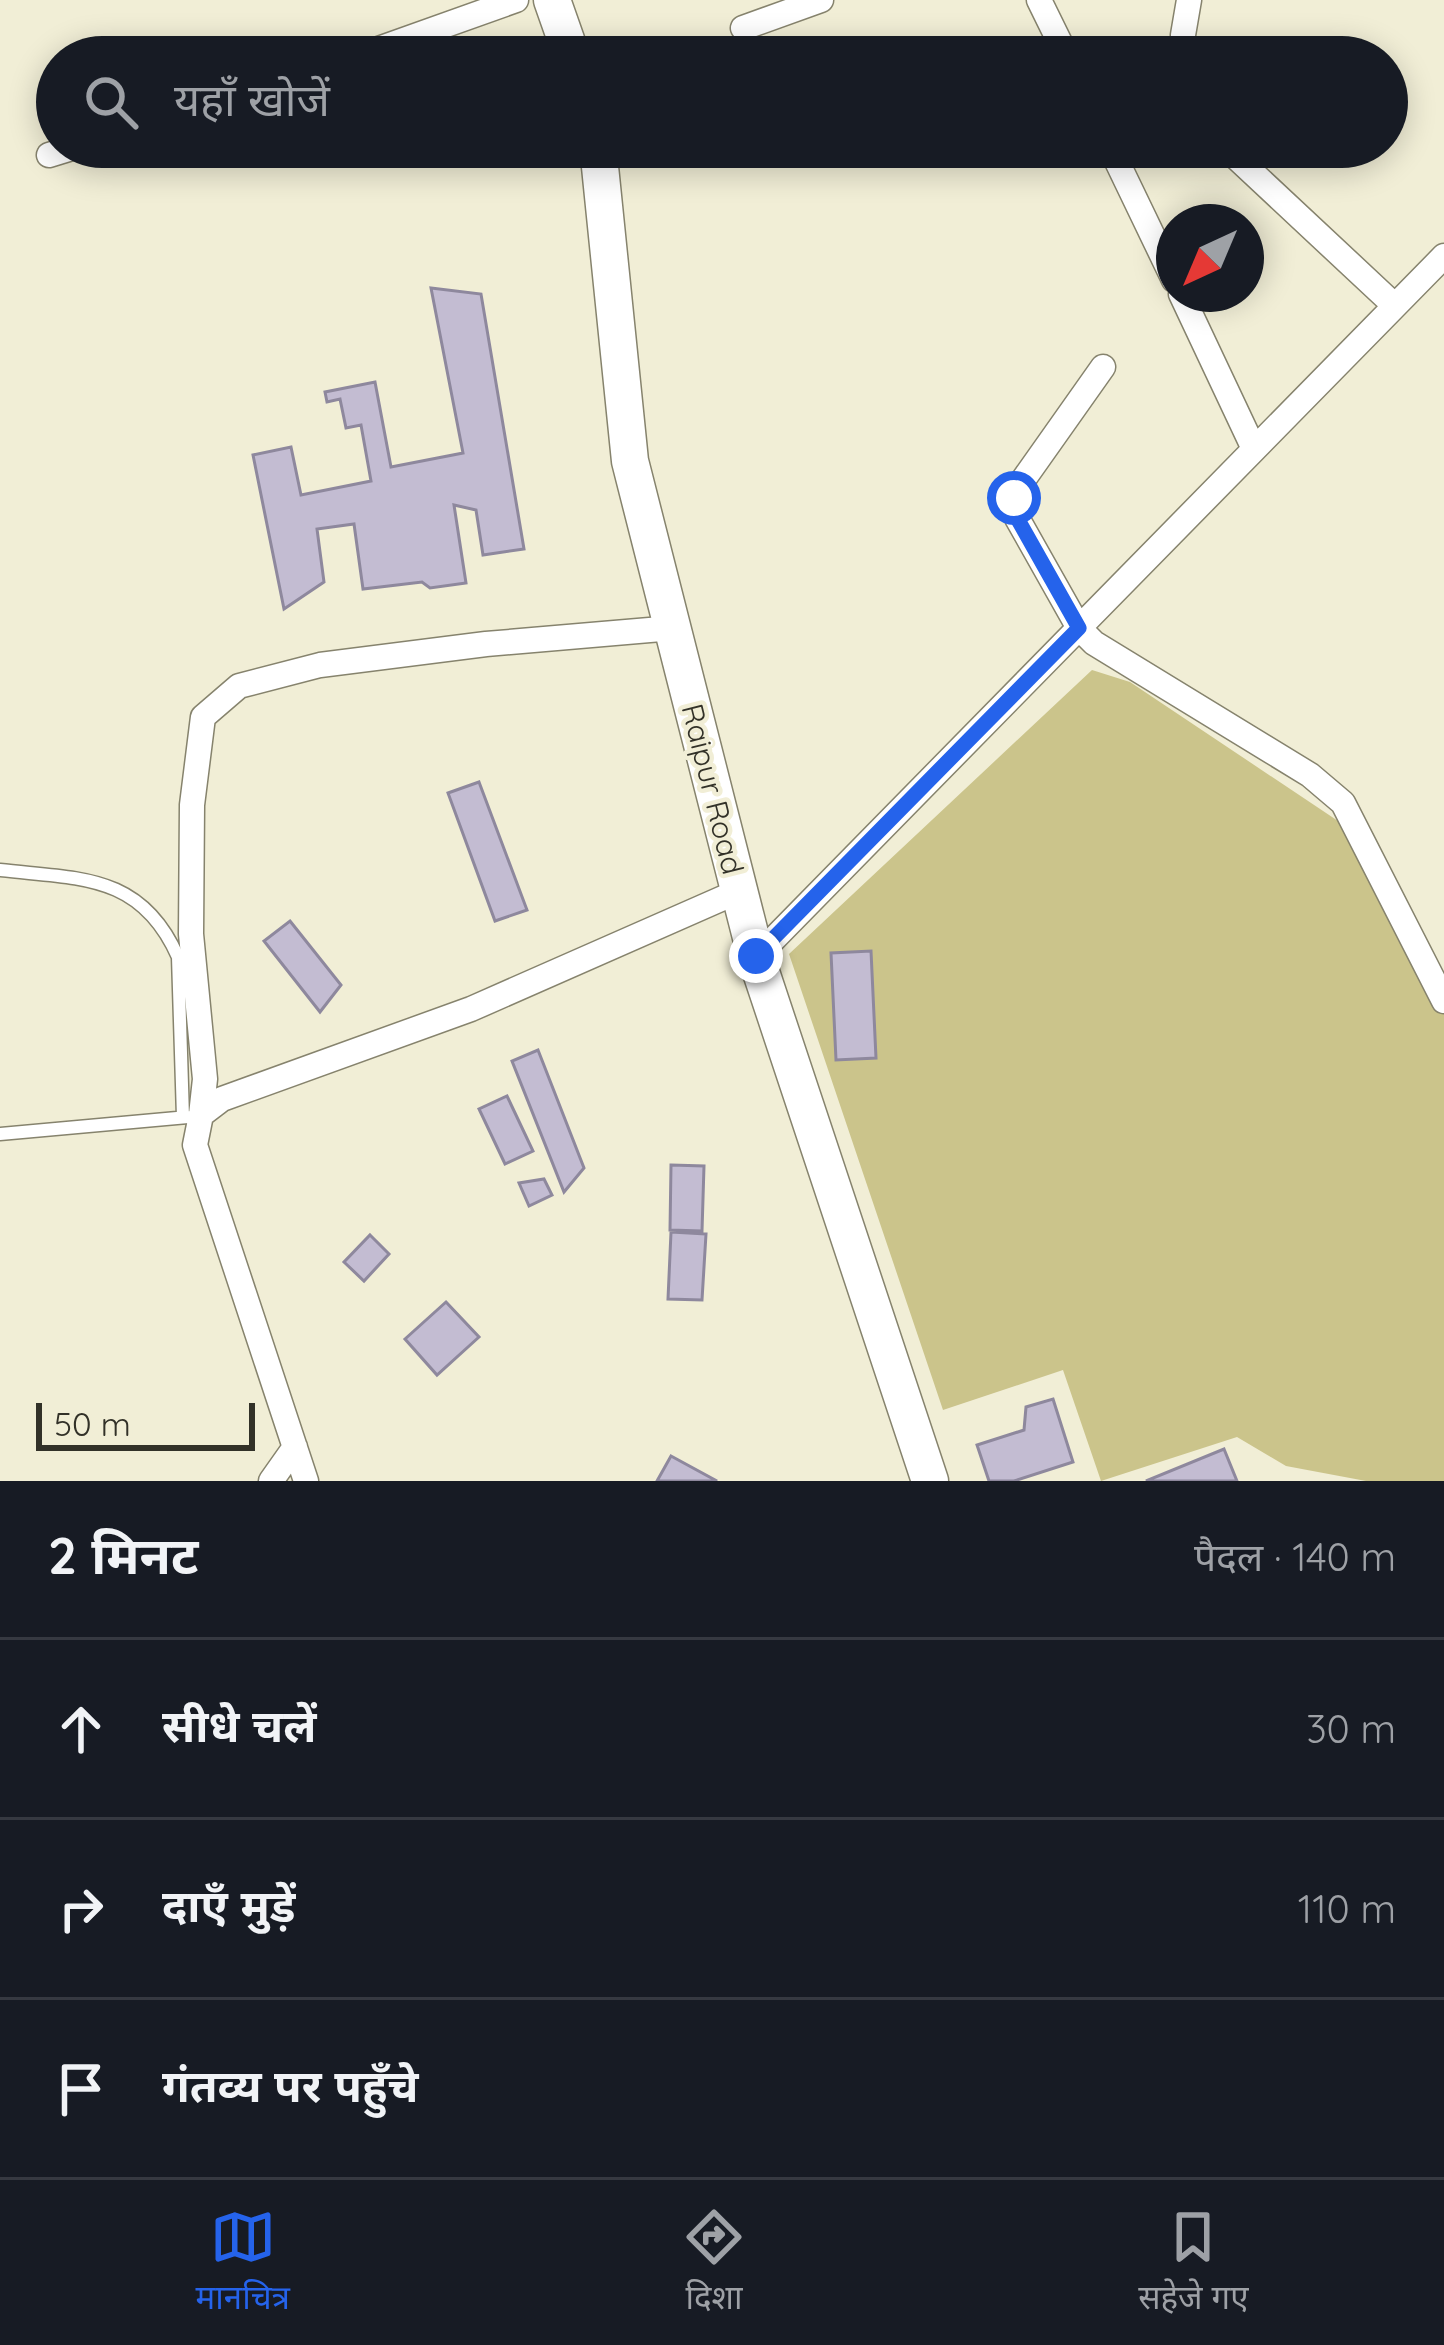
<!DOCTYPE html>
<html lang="hi">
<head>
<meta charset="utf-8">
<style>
	:root { --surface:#171b24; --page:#242831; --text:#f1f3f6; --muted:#9ea1a6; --line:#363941; --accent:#2563eb }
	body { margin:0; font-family:Quicksand,"Noto Sans Devanagari",sans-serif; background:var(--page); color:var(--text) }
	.compass { position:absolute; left:1156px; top:204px; width:108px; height:108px; border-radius:50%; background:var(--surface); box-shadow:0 6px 30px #0003; rotate:224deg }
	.scale { position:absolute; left:36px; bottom:30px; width:219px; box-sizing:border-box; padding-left:12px; border:6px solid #323128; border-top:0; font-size:33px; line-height:42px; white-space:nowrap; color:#323128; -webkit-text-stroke:9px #f1eed6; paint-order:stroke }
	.stop { position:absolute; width:36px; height:36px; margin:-27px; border:9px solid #2563eb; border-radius:50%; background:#fff }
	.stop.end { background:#2563eb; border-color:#fff; box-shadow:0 3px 12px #0008 }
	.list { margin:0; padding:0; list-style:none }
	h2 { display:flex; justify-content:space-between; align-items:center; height:156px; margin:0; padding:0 48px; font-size:51px }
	h2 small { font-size:39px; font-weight:400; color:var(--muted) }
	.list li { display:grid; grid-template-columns:78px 1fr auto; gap:36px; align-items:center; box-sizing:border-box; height:180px; padding:0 48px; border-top:3px solid var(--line) }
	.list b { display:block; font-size:45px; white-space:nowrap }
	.list em { font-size:39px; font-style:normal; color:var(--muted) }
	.icon { flex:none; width:66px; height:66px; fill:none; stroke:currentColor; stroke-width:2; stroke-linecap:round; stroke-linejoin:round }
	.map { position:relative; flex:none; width:1444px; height:1481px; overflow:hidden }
	.search { position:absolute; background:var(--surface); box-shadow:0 6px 30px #0003; left:36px; right:36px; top:36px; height:132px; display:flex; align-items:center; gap:30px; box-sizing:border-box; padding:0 42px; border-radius:66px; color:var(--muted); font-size:45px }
	.sheet { height:696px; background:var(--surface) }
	nav { display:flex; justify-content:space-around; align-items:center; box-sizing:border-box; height:168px; border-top:3px solid var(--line); background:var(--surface); font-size:33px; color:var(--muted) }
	nav a { display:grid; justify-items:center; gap:6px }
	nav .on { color:var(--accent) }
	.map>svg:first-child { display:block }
	.green { fill:#cbc48b }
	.building { fill:#c3bcd2; stroke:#8e889d; stroke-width:3 }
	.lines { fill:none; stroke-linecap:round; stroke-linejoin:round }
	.lane-casing { stroke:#86836d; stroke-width:15 }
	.street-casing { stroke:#86836d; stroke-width:27 }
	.secondary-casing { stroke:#86836d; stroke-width:39 }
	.lane { stroke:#fff; stroke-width:12 }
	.street { stroke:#fff; stroke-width:24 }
	.secondary { stroke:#fff; stroke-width:36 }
	.route { stroke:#2563eb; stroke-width:15 }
	.labels { text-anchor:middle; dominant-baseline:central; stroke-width:9; stroke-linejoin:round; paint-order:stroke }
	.street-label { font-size:30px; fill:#323128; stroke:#f1eed6 }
</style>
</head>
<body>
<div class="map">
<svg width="1444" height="1481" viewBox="0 0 1444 1481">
	<rect width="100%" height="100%" fill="#f1eed6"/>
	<path class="green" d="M1092,670L1130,682L1344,825L1444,1011V1481H1366L1286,1466L1237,1437L1101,1481L1063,1370L943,1410L789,954Z"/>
	<path class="building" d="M431,288L481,294L524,549L483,555L476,510L454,505L466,583L430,588L422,582L363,589L354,524L317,529L324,582L284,609L253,455L291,447L301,495L371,481L361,425L346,428L340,399L327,402L325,392L375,382L391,467L463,453Z
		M479,782L527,910L495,921L448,793Z
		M290,921L341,985L320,1012L264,941Z
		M871,951L876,1058L836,1060L831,953Z
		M538,1050L584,1168L564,1192L512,1061Z
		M507,1096L533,1151L505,1164L479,1109Z
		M671,1165L704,1166L702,1231L670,1230Z
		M544,1179L552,1195L529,1206L519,1183Z
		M671,1232L706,1234L702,1300L668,1299Z
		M370,1235L389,1254L364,1281L344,1262Z
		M446,1302L479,1337L437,1375L405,1339Z
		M1053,1399L1073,1462L1014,1481H989L977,1445L1024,1430L1026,1407Z
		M1224,1449L1237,1481H1146Z
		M671,1456L717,1481H657Z"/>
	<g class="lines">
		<defs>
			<path id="lane" d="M0,870C79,879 141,873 178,957L183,1117
				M0,1134L188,1117"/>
			<path id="street" d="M1039,0L1067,57
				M743,28L821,0
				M356,57L516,0
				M1185,57L1183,35L1189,0
				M1110,147L1174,280
				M1225,147L1394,305
				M49,155L75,147
				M1181,294L1254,449
				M1103,367L1021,483L1014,498L1017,518L1079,628L1094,643L1310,775L1343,803L1444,1001
				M756,957L1444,256
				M201,1115L205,1079L191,934L192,805L203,717L239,686L320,665L486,644L673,628
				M271,1481L295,1447
				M306,1481L195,1145L201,1115L222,1099L471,1009L739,891"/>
			<path id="secondary" d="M552,0L572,57
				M598,147L630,461L756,957L930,1481"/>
		</defs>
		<use href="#lane" class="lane-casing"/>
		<use href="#street" class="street-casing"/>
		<use href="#secondary" class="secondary-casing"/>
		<use href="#lane" class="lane"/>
		<use href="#street" class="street"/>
		<use href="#secondary" class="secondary"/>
	</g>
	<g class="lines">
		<path class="route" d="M756,956L1079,628L1017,518L1014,498"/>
	</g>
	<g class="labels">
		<g class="street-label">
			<text transform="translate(713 789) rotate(76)">Raipur Road</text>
		</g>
	</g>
</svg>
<svg class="compass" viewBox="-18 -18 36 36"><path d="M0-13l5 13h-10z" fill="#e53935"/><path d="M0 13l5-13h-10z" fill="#9ea1a6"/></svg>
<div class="scale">50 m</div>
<div class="stop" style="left:1014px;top:498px"></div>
<div class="stop end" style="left:756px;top:956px"></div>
<div class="search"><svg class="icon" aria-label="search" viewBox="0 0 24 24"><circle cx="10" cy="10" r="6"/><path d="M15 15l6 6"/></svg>यहाँ खोजें</div>
</div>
<section class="sheet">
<h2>2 मिनट<small>पैदल · 140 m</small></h2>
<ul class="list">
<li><svg class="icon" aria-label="ahead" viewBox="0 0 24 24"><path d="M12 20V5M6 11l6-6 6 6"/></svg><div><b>सीधे चलें</b></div><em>30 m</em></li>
<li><svg class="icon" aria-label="right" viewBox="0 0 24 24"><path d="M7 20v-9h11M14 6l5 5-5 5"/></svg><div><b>दाएँ मुड़ें</b></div><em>110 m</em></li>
<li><svg class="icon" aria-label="arrive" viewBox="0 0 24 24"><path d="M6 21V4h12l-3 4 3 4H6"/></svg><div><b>गंतव्य पर पहुँचे</b></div></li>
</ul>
</section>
<nav>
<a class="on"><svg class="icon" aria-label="map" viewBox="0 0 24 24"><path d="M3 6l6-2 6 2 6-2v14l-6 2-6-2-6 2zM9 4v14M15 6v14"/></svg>मानचित्र</a>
<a><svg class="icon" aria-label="directions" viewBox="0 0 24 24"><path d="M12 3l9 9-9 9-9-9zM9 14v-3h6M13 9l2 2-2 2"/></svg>दिशा</a>
<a><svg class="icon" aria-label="saved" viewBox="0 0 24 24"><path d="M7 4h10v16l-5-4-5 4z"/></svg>सहेजे गए</a>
</nav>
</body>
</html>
